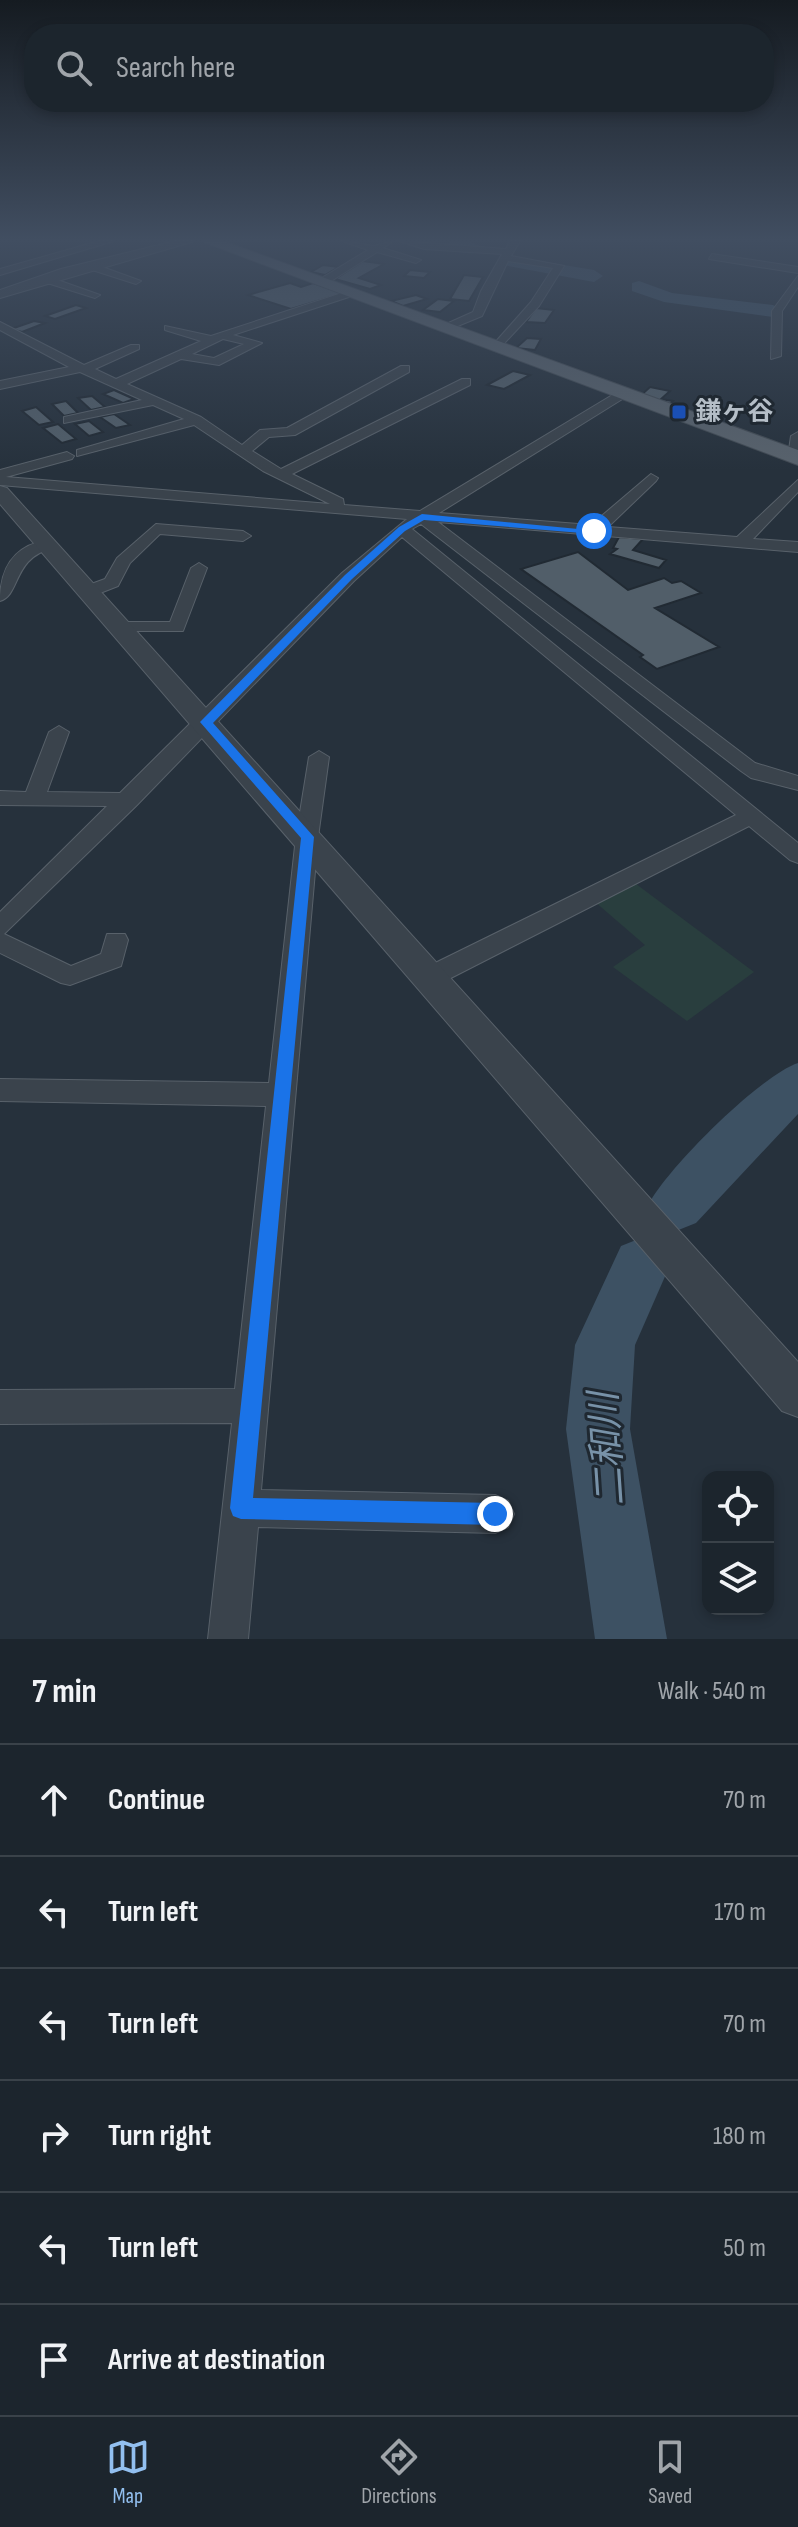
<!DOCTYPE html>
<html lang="en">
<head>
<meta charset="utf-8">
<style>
	:root { --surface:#1c252d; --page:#293139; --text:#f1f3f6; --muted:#a0a5aa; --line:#3a4249; --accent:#92bfef }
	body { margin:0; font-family:"Sofia Sans Condensed","Noto Sans JP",sans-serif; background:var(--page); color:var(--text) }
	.controls { position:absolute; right:24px; bottom:24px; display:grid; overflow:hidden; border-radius:16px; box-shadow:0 4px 12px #0003 }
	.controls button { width:72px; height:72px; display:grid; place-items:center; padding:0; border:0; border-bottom:2px solid var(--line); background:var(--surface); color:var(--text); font:40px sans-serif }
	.stop { position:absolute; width:24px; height:24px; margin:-18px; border:6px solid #1a73e8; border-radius:50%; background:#fff }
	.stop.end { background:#1a73e8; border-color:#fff; box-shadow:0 2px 8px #0008 }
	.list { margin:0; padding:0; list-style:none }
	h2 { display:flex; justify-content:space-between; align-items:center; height:104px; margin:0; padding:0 32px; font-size:34px }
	h2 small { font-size:26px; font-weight:400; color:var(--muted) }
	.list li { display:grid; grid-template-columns:52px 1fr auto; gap:24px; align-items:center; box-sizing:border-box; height:112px; padding:0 32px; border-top:2px solid var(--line) }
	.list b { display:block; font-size:30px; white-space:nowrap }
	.list em { font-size:26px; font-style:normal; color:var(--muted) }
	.icon { flex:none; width:44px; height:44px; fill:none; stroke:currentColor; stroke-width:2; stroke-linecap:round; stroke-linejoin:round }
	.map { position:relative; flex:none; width:798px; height:1639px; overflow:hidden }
	.search { position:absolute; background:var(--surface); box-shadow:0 4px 12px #0003; left:24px; right:24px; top:24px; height:88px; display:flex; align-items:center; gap:20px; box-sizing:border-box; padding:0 28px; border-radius:32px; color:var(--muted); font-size:30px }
	.sheet { height:776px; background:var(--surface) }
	nav { display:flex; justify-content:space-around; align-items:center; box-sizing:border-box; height:112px; border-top:2px solid var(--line); background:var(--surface); font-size:22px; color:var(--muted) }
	nav a { display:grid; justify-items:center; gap:4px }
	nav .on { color:var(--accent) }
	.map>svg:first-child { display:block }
	.green { fill:#293e3e }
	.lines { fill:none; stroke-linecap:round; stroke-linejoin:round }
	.river { fill:#3d5163; fill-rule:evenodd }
	.building { fill:#515e69; stroke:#212a33; stroke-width:2 }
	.minor-casing { stroke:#58616a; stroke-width:2 }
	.tertiary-casing { stroke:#58616a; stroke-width:2 }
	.primary-casing { stroke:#434c55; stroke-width:2 }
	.minor { fill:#3a434c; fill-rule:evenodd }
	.tertiary { fill:#3a434c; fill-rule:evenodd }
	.primary { fill:#58626c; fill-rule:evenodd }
	.route { fill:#1a73e8 }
	.transit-dot { fill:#1a4fb4; stroke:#1f2831; stroke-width:3 }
	.labels { text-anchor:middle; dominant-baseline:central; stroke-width:6; stroke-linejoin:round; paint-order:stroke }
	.far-poi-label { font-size:26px; font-weight:bold; fill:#b5bec7; stroke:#1f2831; text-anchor:start }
	.near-water-label { font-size:38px; font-style:italic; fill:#7892a8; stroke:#1f2831 }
</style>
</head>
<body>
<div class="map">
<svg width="798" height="1639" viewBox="0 0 798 1639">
	<rect width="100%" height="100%" fill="#26313c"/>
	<path class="green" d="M632,881L754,972L687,1021L613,967L645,945L594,901Z"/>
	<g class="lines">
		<path class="river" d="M448,241H470L483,248C477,256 463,253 454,251Z
			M509,256L594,270L603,276L594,282L503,265V257Z
			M639,281L672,293L773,305L783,311L773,317L664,302L632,291V283Z
			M798,1063V1114L696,1223L676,1231L656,1223L648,1206C665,1170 761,1075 798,1063Z
			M641,1238L661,1246L670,1265L635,1345L630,1429L667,1639H595L566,1429L575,1345L621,1246Z"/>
	</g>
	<path class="building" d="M363,261L384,264L359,278L381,285L370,289L335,279Z
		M323,265L339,267L325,275L311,272Z
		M410,270L430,272L424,278L404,276Z
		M464,275L483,277L469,301L450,299Z
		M290,283L301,287L313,283L344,293L291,309L248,295Z
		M416,295L427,299L403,306L391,301Z
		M438,299L454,301L440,312L423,310Z
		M76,305L86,308L55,319L45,316Z
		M536,308L554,310L545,323L526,322Z
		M34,321L45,323L22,332L11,329Z
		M527,338L541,339L535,350L516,348Z
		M513,371L530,375L504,389L487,385Z
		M650,387L670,391L661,399L673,401L668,406L639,397Z
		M114,390L134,399L123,403L103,394Z
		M92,396L105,407L91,410L78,398Z
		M66,401L78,413L64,416L52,404Z
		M36,407L53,422L39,425L22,411Z
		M114,414L130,425L116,428L100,417Z
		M89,421L103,432L89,436L75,424Z
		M58,424L76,439L62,443L43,428Z
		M619,537L643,539L633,550L666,560L659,568L610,554L617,549L613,548Z
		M578,552L628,590L664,578L672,583L681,581L701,593L655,608L719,647L657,669L640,657L643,655L521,569Z"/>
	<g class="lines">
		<defs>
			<path id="minor" d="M99,241H114L0,275V269Z
				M342,241L374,246L393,241L383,248L421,260L416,263L377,252L328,283H320V279L368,250Z
				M399,241L506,249L510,241H520L511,256L564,266L539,306L497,351L491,347L531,302L553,268L508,261L482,316L448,330L444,325L473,312L481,291L502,254L424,249Z
				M712,254L798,267V273L709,259Z
				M86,264H94L141,281L136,284L86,268Z
				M798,276V287L782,311L781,356L771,359L772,311Z
				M41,277H49L100,295L95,298L41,281Z
				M354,289L358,294L233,335L262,343L219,365L181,359L127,384L201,417L242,445L260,430L287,428L401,366H409V372L295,435L269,437L252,451L281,469L462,379H470V385L292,474L343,499L344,505L420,511L619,391L624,392V398L439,513L591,525L651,474L658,478L656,481L608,527L737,537L798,480V492L753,539L798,542V552L438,522L755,763L798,776V790L751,778L741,771L421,524L412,529L798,843V863L790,860L749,826L439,984L430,986L421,984L417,977L421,970L736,815L402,537L354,581L137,805L4,934L71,966L101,954L107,934H125L128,940L121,966L70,985L61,983L0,953V912L107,806L0,805V791L26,792L49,732L59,726L69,732L47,792L120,793L342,573L407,519L0,485V470L67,452L74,456L72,459L6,477L330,504L263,471L194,425L77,456V450L184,419L153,405L64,423V417L142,400L80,372L0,389V381L69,367L0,330V322L84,365L131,345H139V349L95,369L116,379L201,341L165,330V326L211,336ZM223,339L244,344L214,358L192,354Z
				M798,432V460L795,461L788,457L791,436Z
				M156,524L243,531L251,536L243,541L160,534L130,563L118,586L95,595H83V587L105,579L117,558Z
				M47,540L53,542V548C12,558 21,595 0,601C0,568 13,546 47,540Z
				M199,563L207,568L183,631H114V623L120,622H170L191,568Z
				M319,751L329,757L318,837L261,1490L495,1495L508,1501L514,1514L508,1527L495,1533L258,1527L248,1639H208L232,1423L0,1424V1390L235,1389L266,1106L0,1101V1079L269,1083L296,837L309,757Z"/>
			<path id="tertiary" d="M175,241H195L0,298V290L61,269Z
				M0,486L7,488L798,1362V1417L782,1411L0,504Z"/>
			<path id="primary" d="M201,241H223L798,450V465Z"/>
		</defs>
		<use href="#minor" class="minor-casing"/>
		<use href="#tertiary" class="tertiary-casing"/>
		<use href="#primary" class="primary-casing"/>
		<use href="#minor" class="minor"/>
		<use href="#tertiary" class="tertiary"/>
		<use href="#primary" class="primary"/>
	</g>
	<linearGradient id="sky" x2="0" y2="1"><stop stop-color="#151b21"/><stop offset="0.51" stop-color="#414e61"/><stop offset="1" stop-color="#414e61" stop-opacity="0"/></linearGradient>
	<rect width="798" height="470" fill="url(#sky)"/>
	<path class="route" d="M422,514L599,531L594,534L424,520L405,531L352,579L213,723L314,837L253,1498L495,1503L503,1506L506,1514L503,1521L495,1525L241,1519L233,1516L230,1508L301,838L200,722L345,575L399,527Z"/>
	<rect class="transit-dot" x="671" y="404" width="16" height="16" rx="4"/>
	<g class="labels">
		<g class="far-poi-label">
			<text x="695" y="412">鎌ヶ谷</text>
		</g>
		<g class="near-water-label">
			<text transform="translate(608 1449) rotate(-94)">二和川</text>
		</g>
	</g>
</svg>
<div class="controls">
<button><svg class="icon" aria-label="locate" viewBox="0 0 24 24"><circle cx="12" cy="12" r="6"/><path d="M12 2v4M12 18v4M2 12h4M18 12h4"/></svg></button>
<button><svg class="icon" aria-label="layers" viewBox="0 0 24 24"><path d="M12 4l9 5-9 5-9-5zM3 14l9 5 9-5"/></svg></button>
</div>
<div class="stop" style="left:594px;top:531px"></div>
<div class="stop end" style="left:495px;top:1514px"></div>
<div class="search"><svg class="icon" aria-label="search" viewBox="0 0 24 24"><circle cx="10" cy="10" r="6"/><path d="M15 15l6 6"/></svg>Search here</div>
</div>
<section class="sheet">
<h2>7 min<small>Walk · 540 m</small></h2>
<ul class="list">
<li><svg class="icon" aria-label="ahead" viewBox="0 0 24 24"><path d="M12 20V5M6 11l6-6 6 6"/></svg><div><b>Continue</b></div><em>70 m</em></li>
<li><svg class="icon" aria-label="left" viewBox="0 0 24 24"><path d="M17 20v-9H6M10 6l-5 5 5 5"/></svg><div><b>Turn left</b></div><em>170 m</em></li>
<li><svg class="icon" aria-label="left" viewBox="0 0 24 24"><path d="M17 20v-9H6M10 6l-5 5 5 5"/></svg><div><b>Turn left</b></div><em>70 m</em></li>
<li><svg class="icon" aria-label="right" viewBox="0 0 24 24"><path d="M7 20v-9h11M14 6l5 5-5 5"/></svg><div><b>Turn right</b></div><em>180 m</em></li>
<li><svg class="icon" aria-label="left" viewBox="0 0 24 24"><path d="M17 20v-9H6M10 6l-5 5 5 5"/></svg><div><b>Turn left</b></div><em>50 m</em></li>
<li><svg class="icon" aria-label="arrive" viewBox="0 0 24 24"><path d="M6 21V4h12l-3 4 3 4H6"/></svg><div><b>Arrive at destination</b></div></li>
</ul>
</section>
<nav>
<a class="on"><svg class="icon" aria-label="map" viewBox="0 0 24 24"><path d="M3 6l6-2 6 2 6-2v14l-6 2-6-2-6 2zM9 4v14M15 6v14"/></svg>Map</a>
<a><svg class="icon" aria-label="directions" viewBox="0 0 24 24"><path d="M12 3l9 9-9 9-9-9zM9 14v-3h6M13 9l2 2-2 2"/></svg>Directions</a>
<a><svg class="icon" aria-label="saved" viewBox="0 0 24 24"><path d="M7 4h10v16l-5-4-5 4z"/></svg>Saved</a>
</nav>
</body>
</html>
